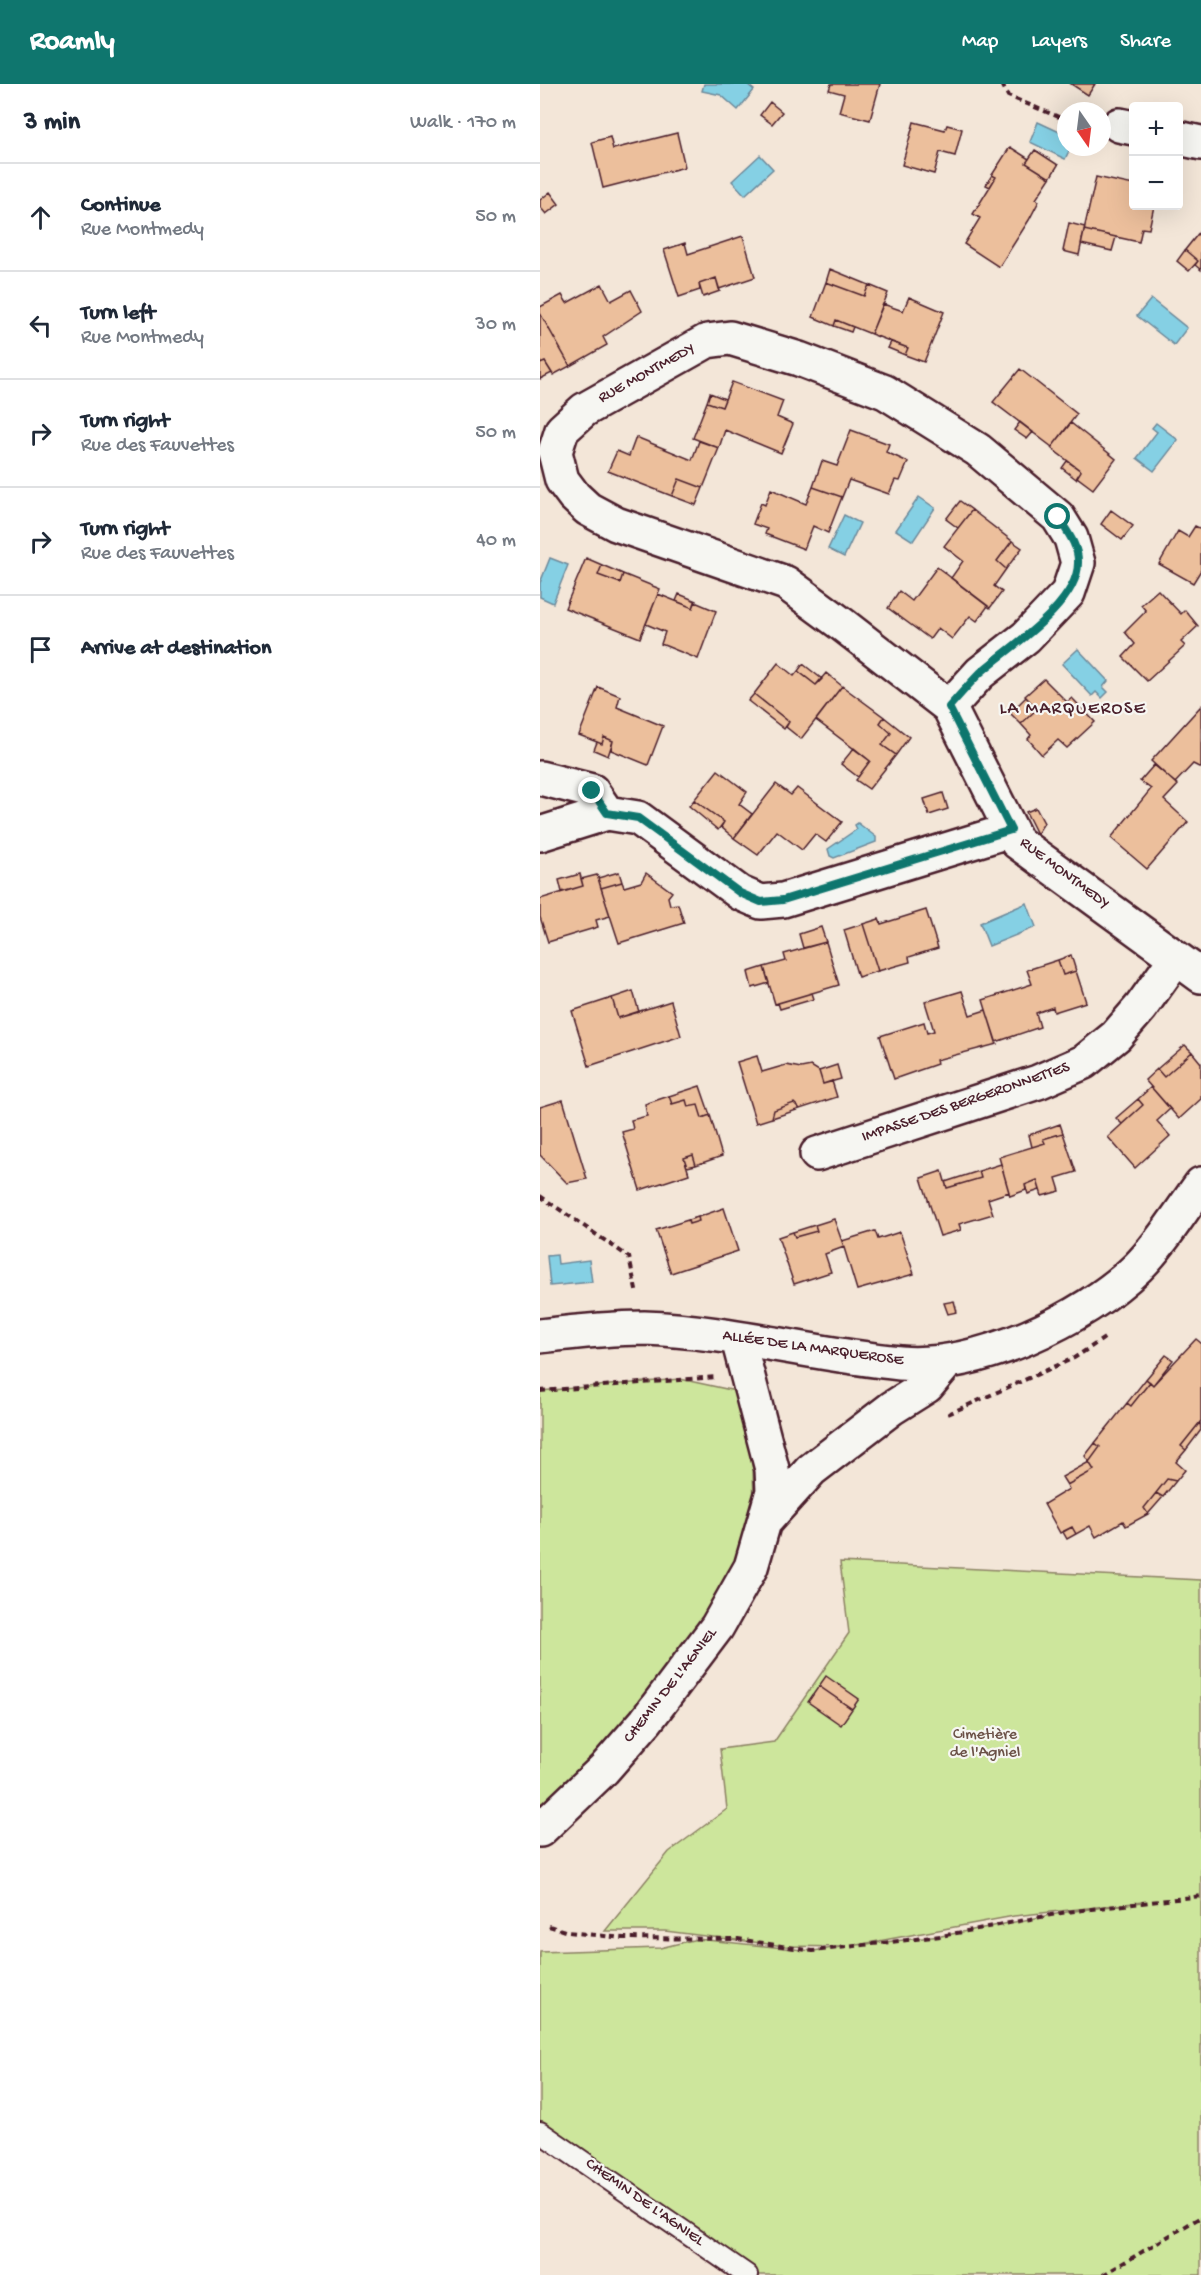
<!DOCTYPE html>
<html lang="en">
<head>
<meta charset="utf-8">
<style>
	:root { --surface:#fff; --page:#f6f6f7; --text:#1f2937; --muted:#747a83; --line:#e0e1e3; --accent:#0f766e }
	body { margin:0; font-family:"Gochi Hand",sans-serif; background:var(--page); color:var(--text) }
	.controls { position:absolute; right:18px; top:18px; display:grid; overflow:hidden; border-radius:6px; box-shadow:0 6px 24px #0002 }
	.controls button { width:54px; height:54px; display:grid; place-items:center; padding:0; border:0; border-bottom:2px solid var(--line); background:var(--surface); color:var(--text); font:30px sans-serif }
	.compass { position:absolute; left:517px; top:18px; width:54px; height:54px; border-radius:50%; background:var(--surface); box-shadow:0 6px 24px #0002; rotate:166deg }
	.stop { position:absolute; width:18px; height:18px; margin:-14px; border:4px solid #0f766e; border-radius:50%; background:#fff }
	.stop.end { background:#0f766e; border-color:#fff; box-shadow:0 2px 6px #0008 }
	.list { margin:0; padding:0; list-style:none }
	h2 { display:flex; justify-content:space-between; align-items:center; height:78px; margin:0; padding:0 24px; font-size:26px }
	h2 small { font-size:20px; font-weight:400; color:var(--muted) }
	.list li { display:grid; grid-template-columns:39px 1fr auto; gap:18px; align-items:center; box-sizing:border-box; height:108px; padding:0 24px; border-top:2px solid var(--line) }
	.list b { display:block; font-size:22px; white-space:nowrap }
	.list p { margin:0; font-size:20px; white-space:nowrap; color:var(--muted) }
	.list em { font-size:20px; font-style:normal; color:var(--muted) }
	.icon { flex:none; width:33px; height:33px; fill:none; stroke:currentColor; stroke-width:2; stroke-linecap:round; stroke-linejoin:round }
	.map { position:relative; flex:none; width:661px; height:2191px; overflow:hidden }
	header { display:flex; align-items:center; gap:36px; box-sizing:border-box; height:84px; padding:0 30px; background:var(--accent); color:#fff }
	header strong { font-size:28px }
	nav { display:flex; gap:33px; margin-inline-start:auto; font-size:21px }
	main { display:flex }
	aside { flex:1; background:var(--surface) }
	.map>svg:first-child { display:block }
	.green { fill:#cde69c; stroke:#8c8264; stroke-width:1.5; fill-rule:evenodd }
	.water { fill:#85d0e4; stroke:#6d899a; stroke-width:1.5 }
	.building { fill:#ecbf9c; stroke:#4a1f2b; stroke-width:1.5 }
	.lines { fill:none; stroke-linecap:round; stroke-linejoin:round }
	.lane-casing { stroke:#4a1f2b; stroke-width:24 }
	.street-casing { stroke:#4a1f2b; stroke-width:38 }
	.path { stroke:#4a1f2b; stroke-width:4; stroke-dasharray:6 4.5; stroke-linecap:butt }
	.lane { stroke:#f6f6f2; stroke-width:20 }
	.street { stroke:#f6f6f2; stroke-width:33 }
	.route { stroke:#0f766e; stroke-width:8 }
	.labels { text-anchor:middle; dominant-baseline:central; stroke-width:4.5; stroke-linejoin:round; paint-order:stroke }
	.street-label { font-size:16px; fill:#4a1f2b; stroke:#f6f6f2 }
	.park-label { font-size:16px; fill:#6b5147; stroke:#f6f6f2 }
	.neighbourhood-label { font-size:18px; letter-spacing:1.5px; fill:#4a1f2b; stroke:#f6f6f2 }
</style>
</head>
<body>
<header>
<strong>Roamly</strong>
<nav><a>Map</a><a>Layers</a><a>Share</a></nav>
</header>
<main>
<aside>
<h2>3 min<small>Walk · 170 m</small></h2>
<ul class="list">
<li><svg class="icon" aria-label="ahead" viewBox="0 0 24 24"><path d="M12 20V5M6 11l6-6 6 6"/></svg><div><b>Continue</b><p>Rue Montmedy</p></div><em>50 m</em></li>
<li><svg class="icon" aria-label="left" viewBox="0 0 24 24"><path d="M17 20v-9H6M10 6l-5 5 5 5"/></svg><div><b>Turn left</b><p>Rue Montmedy</p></div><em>30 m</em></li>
<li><svg class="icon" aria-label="right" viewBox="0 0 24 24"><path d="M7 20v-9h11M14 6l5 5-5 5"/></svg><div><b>Turn right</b><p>Rue des Fauvettes</p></div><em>50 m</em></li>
<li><svg class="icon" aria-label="right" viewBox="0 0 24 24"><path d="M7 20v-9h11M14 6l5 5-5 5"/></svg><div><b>Turn right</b><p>Rue des Fauvettes</p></div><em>40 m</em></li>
<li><svg class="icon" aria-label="arrive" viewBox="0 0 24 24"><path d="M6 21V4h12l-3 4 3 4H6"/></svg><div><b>Arrive at destination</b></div></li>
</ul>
</aside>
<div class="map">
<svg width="661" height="2191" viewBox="0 0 661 2191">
	<rect width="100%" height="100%" fill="#f3e6d8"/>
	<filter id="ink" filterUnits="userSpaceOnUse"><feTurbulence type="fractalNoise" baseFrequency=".0167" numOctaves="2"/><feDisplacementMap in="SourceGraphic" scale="12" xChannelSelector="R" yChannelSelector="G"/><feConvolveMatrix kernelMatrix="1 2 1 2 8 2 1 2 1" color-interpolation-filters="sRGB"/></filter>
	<g filter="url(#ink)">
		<path class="green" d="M140,1295L200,1308L213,1386L214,1420L201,1471L131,1591L72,1658L0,1727V1307Z
			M300,1478L661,1496V2191H216L0,2036V1868L120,1864L157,1855L273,1867L301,1863L245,1862L125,1847H65L129,1768L187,1725L180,1665L234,1658L309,1549ZM603,1818L527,1828L401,1852L317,1861L474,1832Z"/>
		<path class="water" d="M164,0H207L214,6L198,26L181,11L162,7Z
			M498,38L526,51V63H531L525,75L490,58Z
			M220,71L233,85L205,111L192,97Z
			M611,215L647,244L634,261L597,232Z
			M616,339L638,356L614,387L597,374L617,348L612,344Z
			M379,413L395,424L373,457L356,446Z
			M304,431L320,439L304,473L288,465Z
			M10,474L28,481L13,519L0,513V499Z
			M538,565L568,597L563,603L568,608L562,614L556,608L552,612L522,580Z
			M318,739L336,753V758L294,774L290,772L288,765L317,745L315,741Z
			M487,819L496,843L449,862L440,839Z
			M17,1171L18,1180L49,1176L52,1198L10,1202L7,1172Z"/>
		<path class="building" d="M291,0H340L330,36L299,28L304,10L289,6Z
			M531,0H555L548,11Z
			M230,18L242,28L232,40L220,31Z
			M374,38L405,46L407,41L422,45L415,72L400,68L394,90L362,81Z
			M137,49L145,83L63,104L52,58L70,53L73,65Z
			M470,63L489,75L486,79L510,94L496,115L499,117L489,136L459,183L424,160L440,134L433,130L456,93L452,91Z
			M495,66L518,81L510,94L486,79Z
			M452,91L456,93L450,103L446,101Z
			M556,93L594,101V122H614L609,145L602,144L599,158L544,146Z
			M10,108L19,120L6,130L0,123V116Z
			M529,139L545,143L539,171L523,167Z
			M544,146L576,153L572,167L541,160Z
			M661,146V186L655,181L658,177L645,166Z
			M203,152L215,193L179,205L176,194L159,200L160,206L139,213L124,166L145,159L148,170Z
			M645,166L658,177L649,187L637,177Z
			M290,185L329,201L324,212L286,198Z
			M176,194L180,207L163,213L159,200Z
			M286,198L324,212L329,201L348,209L331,250L296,236L294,242L273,233Z
			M62,200L71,217L91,206L102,227L63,253L67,261L30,282L0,229V223L22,211L27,219Z
			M369,213L404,228L384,278L365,271L368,264L331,250L343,220L363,227Z
			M0,229L30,282L13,291L5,278L0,280Z
			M296,236L313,243L311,248L294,242Z
			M351,258L368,264L365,271L348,264Z
			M5,278L12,289L0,295V280Z
			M480,285L537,330L512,363L453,318Z
			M192,298L243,317L237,333L253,340L241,369L185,346L179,364L153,354L167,318L182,323Z
			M170,309L185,315L182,323L167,318Z
			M480,338L493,348L487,355L474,346Z
			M531,339L576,375L553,405L537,393L541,387L511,364Z
			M311,346L349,360L346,368L368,378L360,397L355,396L349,410L309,396L302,413L273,403L282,377L297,382Z
			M96,353L152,376L159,357L179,364L163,404L139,395L132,412L68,387L77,367L89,372Z
			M527,377L541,387L536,395L522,384Z
			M139,395L163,404L156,421L132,412Z
			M273,403L302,413L288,449L273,442L264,465L225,450L227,445L213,440L221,419L225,421L231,405L266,420Z
			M420,417L432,426L418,444L406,435Z
			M432,426L472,457L457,477L466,485L454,502L462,508L450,524L411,494L423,477L404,462Z
			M571,426L593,442L582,456L561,440Z
			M655,442L661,445V486L653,499L619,480L638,447L648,453Z
			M472,457L482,464L466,485L457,477Z
			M46,474L62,481L58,491L80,499L83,490L120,505L100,554L25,524Z
			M62,481L83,490L80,499L58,491Z
			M397,483L448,522L437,537L430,532L412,555L398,544L390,555L348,524L359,507L372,517Z
			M618,506L641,530L645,526L658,542L641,558L645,562L607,597L583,573L595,560L585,548L606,527L601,521Z
			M118,510L153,524L155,518L176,527L158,575L121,560L125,548L106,540Z
			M139,510L156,517L153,524L136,517Z
			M238,579L254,592L258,587L276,601L286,589L302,602L261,655L246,643L249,638L214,610Z
			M263,580L282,595L276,601L258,587Z
			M504,595L527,618L532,614L555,638L527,664L518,656L502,671L488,655L491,651L481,640L497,625L485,612Z
			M302,602L344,633L340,639L351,649L342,661L356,671L329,705L316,696L330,677L276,636Z
			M58,603L80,612L77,623L123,642L108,681L71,666L73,657L64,653L62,660L39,651Z
			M214,610L249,638L244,645L208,617Z
			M486,613L497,625L481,640L470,629Z
			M661,622V684L653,680L635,699L611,677Z
			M344,633L369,653L356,671L342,661L351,649L340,639Z
			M64,653L73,657L68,672L54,666L57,658L62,660Z
			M314,664L330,677L318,693L301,680Z
			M614,681L638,701L624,716L648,738L607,785L571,754L611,705L600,697Z
			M178,686L207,708L199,720L212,730L194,754L181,743L184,738L154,716Z
			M236,700L251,711L257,704L302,738L286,758L275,750L262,766L237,747L218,771L194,754Z
			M403,709L408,725L389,731L384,715Z
			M154,716L184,738L178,746L149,722Z
			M496,724L504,739L497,750L486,728Z
			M79,788L82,798L61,804L58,794Z
			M106,789L132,808L128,813L130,821L138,820L144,839L79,859L61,804L82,798L84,803L101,798Z
			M40,790L43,802L22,808L19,796Z
			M57,791L70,832L56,836L58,843L8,858L0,833V815L43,802L41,795Z
			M386,826L398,864L369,873L370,878L338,887L323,840L339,835L341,840Z
			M323,840L338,887L318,893L304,846Z
			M281,843L286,858L263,864L259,850Z
			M286,858L299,901L235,920L224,883L246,877L244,870Z
			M531,871L536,887L523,891L518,876Z
			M518,876L523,891L536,887L546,918L514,928L513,923L496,929L500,943L456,958L443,916L492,900L487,886Z
			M224,883L229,899L212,904L208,888Z
			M93,907L99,928L78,934L72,914Z
			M422,907L430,931L446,926L457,960L396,976L397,980L354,995L340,952L384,938L387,949L394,947L385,918Z
			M272,909L274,915L240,925L238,919Z
			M72,914L78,934L131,917L141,952L49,982L32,927Z
			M645,961L652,968L624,993L617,985Z
			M652,968L661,979V1015L639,1035L605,996L617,985L624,993Z
			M217,972L222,988L246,981L261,984L271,982L279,987L283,1000L292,997L297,1013L260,1025L254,1019L234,1026L232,1034L216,1039L197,978Z
			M297,981L301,995L283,1000L279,987Z
			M160,1002L170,1031L162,1034L158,1021L148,1023L146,1016L132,1020L129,1012Z
			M611,1003L630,1025L617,1037L630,1052L595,1084L568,1053L603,1021L598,1015Z
			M129,1012L132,1020L146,1016L148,1023L158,1021L162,1034L170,1031L182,1072L156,1081L153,1071L144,1074L149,1090L100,1106L82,1048L93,1045L91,1036L107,1032L105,1020Z
			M598,1015L603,1021L582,1040L576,1034Z
			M23,1016L47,1095L27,1099L0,1071V1023Z
			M254,1019L260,1025L232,1034L234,1026Z
			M520,1040L523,1049L503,1055L505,1059L492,1063L489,1051Z
			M523,1049L536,1088L516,1094L520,1107L502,1112L497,1096L485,1101L486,1106L470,1112L459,1073L505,1059L503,1055Z
			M153,1071L156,1081L147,1083L144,1074Z
			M461,1080L469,1108L448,1115L453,1130L419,1140L421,1146L400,1152L381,1094L402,1087L407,1104L441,1094L439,1087Z
			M439,1087L441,1094L407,1104L405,1098Z
			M497,1096L500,1106L488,1110L485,1101Z
			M184,1124L198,1167L131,1189L116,1146L148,1136L149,1140L159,1137L158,1133Z
			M158,1133L159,1137L149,1140L148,1136Z
			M294,1135L304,1163L285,1170L291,1188L254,1200L238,1153L253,1148L255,1153L277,1147L275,1141Z
			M275,1141L277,1147L255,1153L253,1148Z
			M335,1147L338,1155L360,1148L374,1190L317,1206L302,1157Z
			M414,1217L417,1228L408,1230L404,1219Z
			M656,1255L661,1259V1337L641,1362L646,1366L636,1378L645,1386L636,1397L627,1395L604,1424L608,1430L586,1442L583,1437L556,1453L550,1442L536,1450L532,1443L520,1449L504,1420L529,1405L527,1401L554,1386L549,1378L560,1363L555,1359L587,1319L591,1322L610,1298L613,1301Z
			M626,1271L633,1276L613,1301L606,1295Z
			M606,1295L610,1298L591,1322L587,1319Z
			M660,1338L661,1346L646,1366L641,1362Z
			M555,1359L560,1363L549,1378L545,1372Z
			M549,1378L554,1386L527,1401L522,1393Z
			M627,1395L636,1397L623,1413L616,1409Z
			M616,1409L623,1413L608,1430L604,1424Z
			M532,1443L536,1450L527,1455L523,1448Z
			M286,1592L319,1615L312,1625L279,1602Z
			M279,1602L312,1625L301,1641L268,1618Z"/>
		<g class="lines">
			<defs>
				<path id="lane" d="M0,2048L207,2191"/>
				<path id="street" d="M579,41L594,44
					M638,54L661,59
					M409,623L440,589L486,553L528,509L538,479L531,454L518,433L438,366L345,308L259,275L190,254L167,257L44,326L22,346L15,368L22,396L34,412L48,425L76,440L246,499L303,541L409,623L477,758L661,892
					M0,694L52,707L67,729
					M0,750L67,729L98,734L200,809L221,818L243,816L471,746
					M277,1070L498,998L544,978L576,952L601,923L636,874
					M0,1252C34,1248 69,1244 104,1244C190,1247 274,1271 360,1279C436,1286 544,1236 598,1183C622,1159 641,1127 661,1100
					M227,1435L271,1386L352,1324L387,1302L408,1277
					M0,1746L64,1685L106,1637L177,1543L211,1483L233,1407L232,1385L198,1255"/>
			</defs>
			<use href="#lane" class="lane-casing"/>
			<use href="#street" class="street-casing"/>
			<path class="path" d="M462,0L468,12L526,36
				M0,1112L89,1173L97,1211
				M0,1307L176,1293
				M408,1330L534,1274L566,1253
				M9,1842L28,1848L83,1854L198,1855L273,1867L401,1852L527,1828L661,1812
				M563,2191L661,2133"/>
			<use href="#lane" class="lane"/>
			<use href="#street" class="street"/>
		</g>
	</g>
	<g class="lines" filter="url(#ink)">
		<path class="route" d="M52,707L67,729L98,734L200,809L221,818L243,816L471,746L409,623C419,612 429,600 440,589C468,564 538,521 538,479C539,462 526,446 518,433"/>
	</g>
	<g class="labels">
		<g class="street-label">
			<text transform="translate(107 290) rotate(-29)">RUE MONTMEDY</text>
			<text transform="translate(524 790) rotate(37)">RUE MONTMEDY</text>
			<text transform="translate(426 1019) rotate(-19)">IMPASSE DES BERGERONNETTES</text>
			<text transform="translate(273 1265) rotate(8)">ALLÉE DE LA MARQUEROSE</text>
			<text transform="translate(131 1602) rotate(-52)">CHEMIN DE L'AGNIEL</text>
			<text transform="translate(104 2119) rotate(35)">CHEMIN DE L'AGNIEL</text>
		</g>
		<g class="park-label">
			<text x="445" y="1651">Cimetière<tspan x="445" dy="18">de l'Agniel</tspan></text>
		</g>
		<g class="neighbourhood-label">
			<text x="533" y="625">LA MARQUEROSE</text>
		</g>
	</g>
</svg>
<div class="controls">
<button>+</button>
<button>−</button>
</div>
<svg class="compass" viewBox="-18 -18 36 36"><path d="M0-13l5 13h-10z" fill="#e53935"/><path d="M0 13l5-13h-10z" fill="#747a83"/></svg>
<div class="stop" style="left:518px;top:433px"></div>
<div class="stop end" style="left:52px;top:707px"></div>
</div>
</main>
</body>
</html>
